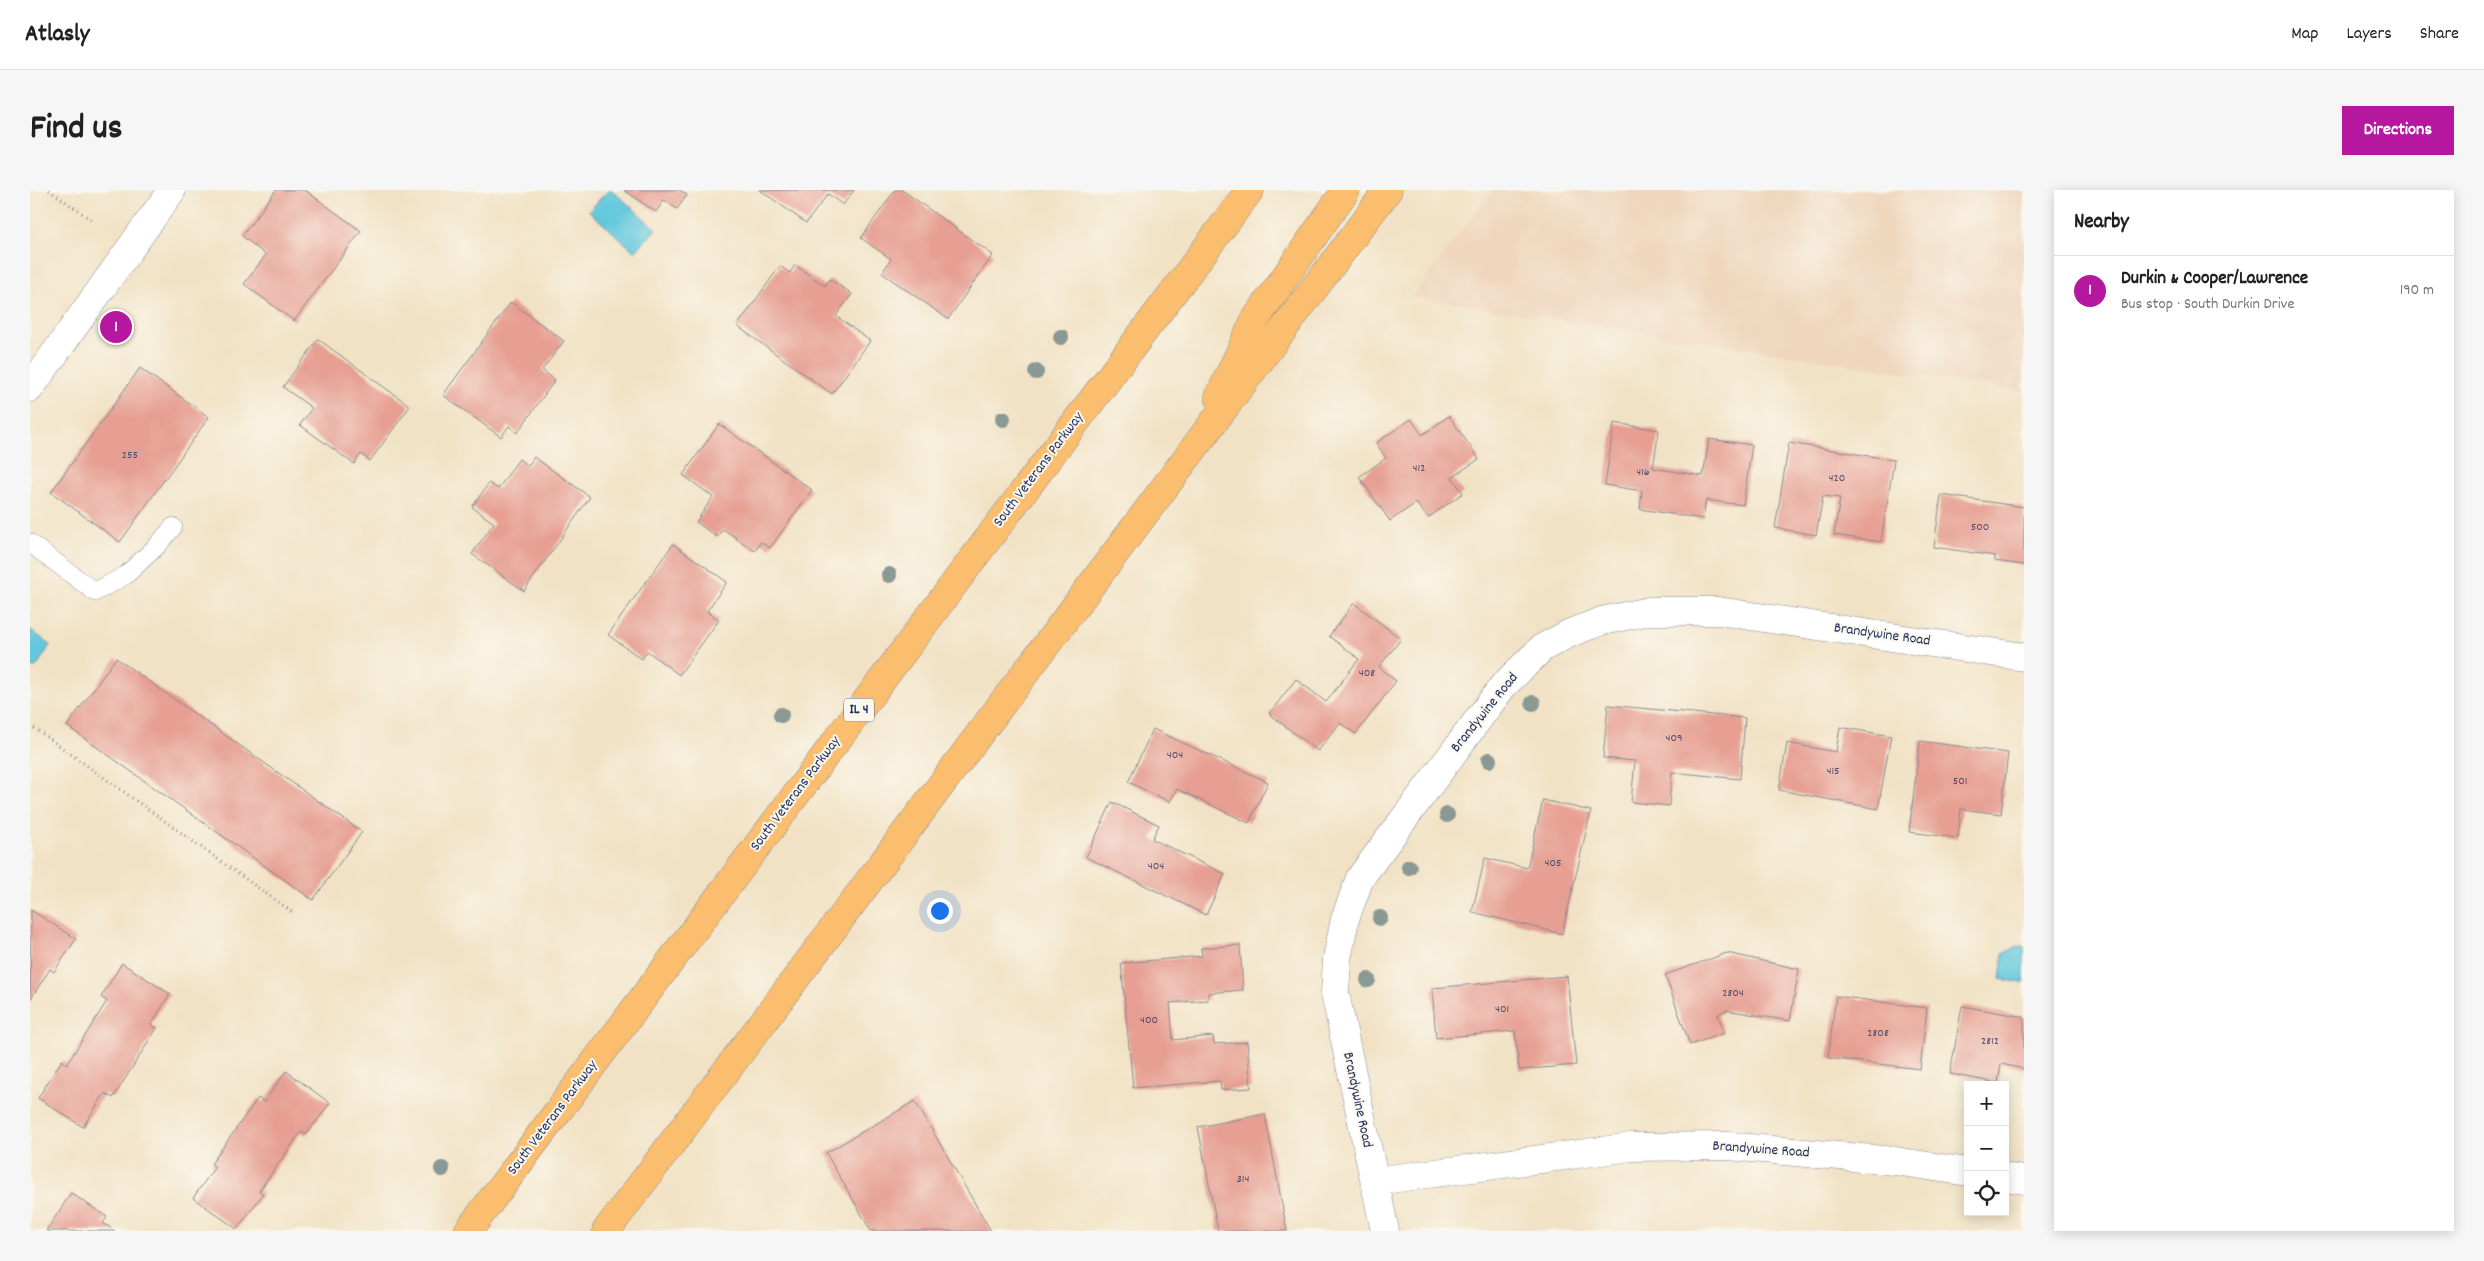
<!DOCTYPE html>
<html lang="en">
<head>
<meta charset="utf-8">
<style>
	:root { --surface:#fff; --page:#f6f6f6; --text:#202124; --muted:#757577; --line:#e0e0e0; --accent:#b5179e }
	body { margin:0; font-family:Dekko,sans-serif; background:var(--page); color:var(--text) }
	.controls { position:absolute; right:15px; bottom:15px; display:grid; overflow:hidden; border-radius:0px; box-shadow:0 2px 12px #0003 }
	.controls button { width:45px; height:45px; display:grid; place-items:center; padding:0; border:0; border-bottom:1px solid var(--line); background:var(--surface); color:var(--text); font:25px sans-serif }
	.you { position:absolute; left:909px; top:720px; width:18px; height:18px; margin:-12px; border:4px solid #fff; border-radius:50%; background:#1a73e8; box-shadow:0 0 0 8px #1a73e833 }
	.badge { display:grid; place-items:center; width:32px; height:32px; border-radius:50%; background:var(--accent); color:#fff; font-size:16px; font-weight:700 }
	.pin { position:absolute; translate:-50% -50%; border:2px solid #fff; box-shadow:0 1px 5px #0006 }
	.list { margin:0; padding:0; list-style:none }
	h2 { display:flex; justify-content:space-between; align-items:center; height:65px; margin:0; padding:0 20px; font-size:21px }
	h2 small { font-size:16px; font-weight:400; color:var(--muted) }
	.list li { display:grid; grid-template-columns:32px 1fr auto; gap:15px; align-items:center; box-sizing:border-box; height:70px; padding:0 20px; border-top:1px solid var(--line) }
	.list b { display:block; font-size:19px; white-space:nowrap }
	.list p { margin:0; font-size:16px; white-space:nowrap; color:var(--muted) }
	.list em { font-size:16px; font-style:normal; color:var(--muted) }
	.icon { flex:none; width:28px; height:28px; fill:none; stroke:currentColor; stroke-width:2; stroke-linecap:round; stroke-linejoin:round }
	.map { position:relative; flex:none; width:1994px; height:1041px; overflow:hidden; border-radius:0px }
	header { display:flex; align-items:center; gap:30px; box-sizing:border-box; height:70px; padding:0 25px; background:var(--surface); border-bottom:1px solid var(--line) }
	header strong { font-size:24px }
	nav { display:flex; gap:28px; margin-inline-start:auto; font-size:18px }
	.intro { display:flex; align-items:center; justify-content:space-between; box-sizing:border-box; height:120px; padding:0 30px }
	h1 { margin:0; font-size:35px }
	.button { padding:12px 22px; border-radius:0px; background:var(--accent); color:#fff; font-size:18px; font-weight:700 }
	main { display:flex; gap:30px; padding:0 30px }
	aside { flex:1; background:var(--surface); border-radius:0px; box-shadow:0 2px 12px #0003 }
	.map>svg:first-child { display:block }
	.built { fill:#efd6bc }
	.water { fill:#60c7dd; stroke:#3e7b9e }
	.building { fill:#e69f92 }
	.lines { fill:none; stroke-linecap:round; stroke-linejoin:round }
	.lane-casing { stroke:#868892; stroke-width:19 }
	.street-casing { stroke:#868892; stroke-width:29 }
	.highway-casing { stroke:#868892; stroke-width:29 }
	.path { stroke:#868892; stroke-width:3; stroke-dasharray:1 4; stroke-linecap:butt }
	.lane { stroke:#fff; stroke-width:18 }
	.street { stroke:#fff; stroke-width:28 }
	.highway { stroke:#fbbe6e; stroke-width:28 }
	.tree { fill:#8b9994 }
	.labels { text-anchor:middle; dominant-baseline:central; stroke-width:4; stroke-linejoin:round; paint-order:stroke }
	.number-label { font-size:12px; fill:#4e4b6b }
	.shield { fill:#fbf7ec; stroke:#5e6b89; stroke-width:1 }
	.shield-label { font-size:14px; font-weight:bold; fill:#1b2f5e }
	.street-label { font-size:15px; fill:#1b2f5e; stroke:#fbf7ec }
</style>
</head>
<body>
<header>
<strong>Atlasly</strong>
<nav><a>Map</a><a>Layers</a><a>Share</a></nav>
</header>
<div class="intro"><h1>Find us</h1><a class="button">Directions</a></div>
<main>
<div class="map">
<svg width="1994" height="1041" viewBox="0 0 1994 1041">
	<rect width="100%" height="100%" fill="#fbf7ec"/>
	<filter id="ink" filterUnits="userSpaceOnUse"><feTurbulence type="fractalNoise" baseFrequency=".02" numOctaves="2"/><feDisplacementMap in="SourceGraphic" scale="10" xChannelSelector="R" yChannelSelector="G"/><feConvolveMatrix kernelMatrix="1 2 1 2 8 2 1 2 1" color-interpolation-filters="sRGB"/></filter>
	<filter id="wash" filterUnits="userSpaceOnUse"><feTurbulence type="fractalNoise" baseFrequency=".0096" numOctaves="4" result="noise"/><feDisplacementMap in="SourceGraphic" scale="20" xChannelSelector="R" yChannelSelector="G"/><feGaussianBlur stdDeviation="1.12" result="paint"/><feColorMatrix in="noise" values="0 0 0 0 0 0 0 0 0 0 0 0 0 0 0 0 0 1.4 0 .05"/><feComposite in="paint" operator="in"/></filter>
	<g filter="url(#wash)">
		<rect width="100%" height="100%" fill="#f1e2c5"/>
		<path class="built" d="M1462,0H1994V201L1382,107Z"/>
		<path class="water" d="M578,0H582L626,39L605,62L559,21Z
			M0,439L20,455L7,476L3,478L0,477Z
			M1991,756L1994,757V793L1970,789L1973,763Z"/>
		<g id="blocks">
			<path class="building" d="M246,0H275L331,41L264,131L214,94L236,65L212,46Z
				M594,0H650L657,5L647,19L634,10L626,22Z
				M730,0H824L813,15L798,4L776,33Z
				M865,0H872L963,65L918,129L852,83L861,69L831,48Z
				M765,75L795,96L800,89L822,104L806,126L840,151L802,204L707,136L750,76L760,83Z
				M481,112L534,151L512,180L525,190L487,243L479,236L471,247L413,205Z
				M288,149L380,216L340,271L331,264L324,274L270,235L282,218L253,197Z
				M110,178L179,227L90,352L21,302Z
				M1419,226L1449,269L1422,287L1433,303L1398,328L1386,313L1360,331L1329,287L1356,268L1346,253L1381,229L1392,245Z
				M1584,233L1629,240L1623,278L1673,286L1679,249L1722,255L1713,315L1676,310L1673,329L1610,319L1612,301L1575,295Z
				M689,234L782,300L740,358L731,352L725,361L693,339L687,347L666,332L683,307L653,285Z
				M1759,253L1864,270L1851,352L1804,345L1810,308L1793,306L1786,345L1745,338Z
				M504,267L560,307L494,401L442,364L464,333L442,317L459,293L468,299L489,269L498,276Z
				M1911,305L1994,317V375L1965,371V366L1904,357Z
				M643,354L697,392L677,421L689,430L649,485L617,461L612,469L578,445Z
				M1324,413L1371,449L1349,477L1366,491L1326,544L1310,533L1288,561L1239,524L1266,489L1296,512L1329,469L1299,446Z
				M86,468L332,642L283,710L37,536Z
				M1578,515L1715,528L1710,589L1642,582L1639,616L1601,612L1605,571L1573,568Z
				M1810,537L1861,546L1848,619L1749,600L1757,553L1806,562Z
				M1123,539L1238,592L1219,633L1147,599L1140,612L1098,592Z
				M1890,551L1978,563L1971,624L1931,619L1928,648L1879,642Z
				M1513,610L1561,621L1532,744L1442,722L1455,668L1497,678Z
				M1082,612L1129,635L1122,649L1195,684L1176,725L1056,667Z
				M1,720L46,749L24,782L20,779L0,810Z
				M1210,755L1213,800L1178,803V810L1140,813L1143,850L1183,846L1184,854L1217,852L1221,898L1191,900L1190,891L1103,898L1091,773L1172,766L1171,758Z
				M1697,763L1769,779L1760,831L1696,820L1688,825L1694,843L1660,855L1635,785Z
				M92,773L140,804L121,835L127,838L83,908L75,903L53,937L8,908L32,870L37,874L77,811L71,807Z
				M1537,786L1546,875L1489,880L1485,841L1406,848L1402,798Z
				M1806,806L1897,818L1890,879L1798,868Z
				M1932,816L1994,827V879L1971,874L1968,893L1920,884Z
				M256,881L300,913L276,945L271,942L229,1001L233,1004L207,1039L163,1008L185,977L181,974L228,908L234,912Z
				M885,911L961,1041H841L796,963Z
				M1235,924L1257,1041H1188L1168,937Z
				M41,1003L77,1027L73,1033L85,1041H16Z"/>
		</g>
	</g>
	<g filter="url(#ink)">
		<use href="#blocks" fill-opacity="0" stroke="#868892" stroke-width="1"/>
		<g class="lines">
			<defs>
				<path id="lane" d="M0,353L65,402L96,385L128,355L143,337"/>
				<path id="street" d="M0,198L142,0
					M1975,987L1994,990
					M1345,991L1601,957L1698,956L1865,971L1938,982
					M1355,1041L1305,803L1307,769L1315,729L1330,688L1473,496L1512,458L1540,443L1572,431L1619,421H1688L1994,467"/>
				<path id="highway" d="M1189,207L1225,130L1316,0
					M438,1041L1220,0
					M576,1041L1358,0"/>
			</defs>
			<use href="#lane" class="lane-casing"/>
			<use href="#street" class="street-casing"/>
			<use href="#highway" class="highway-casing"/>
			<path class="path" d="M19,0L63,31
				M0,535L262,722"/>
			<use href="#lane" class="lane"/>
			<use href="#street" class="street"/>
			<use href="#highway" class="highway"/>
		</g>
		<g class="tree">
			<circle cx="1031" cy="147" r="8"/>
			<circle cx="1006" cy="182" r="8"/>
			<circle cx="973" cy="229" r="8"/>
			<circle cx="859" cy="385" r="8"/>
			<circle cx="1503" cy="513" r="8"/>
			<circle cx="751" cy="525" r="8"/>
			<circle cx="1459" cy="570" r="8"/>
			<circle cx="1417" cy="625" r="8"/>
			<circle cx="1379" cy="677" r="8"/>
			<circle cx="1350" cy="728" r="8"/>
			<circle cx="1338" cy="790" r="8"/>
			<circle cx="412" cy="979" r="8"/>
		</g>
	</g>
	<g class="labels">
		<g class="number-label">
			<text x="100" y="265">255</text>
			<text x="1389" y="278">412</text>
			<text x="1613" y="282">416</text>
			<text x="1807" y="288">420</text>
			<text x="1950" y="337">500</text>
			<text x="1337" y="483">408</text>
			<text x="1644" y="548">409</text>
			<text x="1145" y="565">404</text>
			<text x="1803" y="581">415</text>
			<text x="1930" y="591">501</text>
			<text x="1523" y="673">405</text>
			<text x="1126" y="676">404</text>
			<text x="1703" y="803">2804</text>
			<text x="1472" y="819">401</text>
			<text x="1119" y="830">400</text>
			<text x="1848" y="843">2808</text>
			<text x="1960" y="851">2812</text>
			<text x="1213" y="989">314</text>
		</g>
		<rect class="shield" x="814" y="508.5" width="30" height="23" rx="4"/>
		<g class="shield-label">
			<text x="829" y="520">IL 4</text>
		</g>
		<g class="street-label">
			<text transform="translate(1009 280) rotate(-53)">South Veterans Parkway</text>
			<text transform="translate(1852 445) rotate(8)">Brandywine Road</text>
			<text transform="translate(1455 523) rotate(-51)">Brandywine Road</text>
			<text transform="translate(766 604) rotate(-53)">South Veterans Parkway</text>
			<text transform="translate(1327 910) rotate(78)">Brandywine Road</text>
			<text transform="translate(523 928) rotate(-53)">South Veterans Parkway</text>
			<text transform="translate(1731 960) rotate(4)">Brandywine Road</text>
		</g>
	</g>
</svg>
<div class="controls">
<button>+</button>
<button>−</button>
<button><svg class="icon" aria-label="locate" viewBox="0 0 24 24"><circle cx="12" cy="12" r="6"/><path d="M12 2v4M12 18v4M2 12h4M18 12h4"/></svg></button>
</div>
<div class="you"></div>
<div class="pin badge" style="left:86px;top:137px">1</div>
</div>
<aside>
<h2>Nearby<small></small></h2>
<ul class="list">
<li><span class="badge">1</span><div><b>Durkin &amp; Cooper/Lawrence</b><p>Bus stop · South Durkin Drive</p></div><em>190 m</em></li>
</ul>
</aside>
</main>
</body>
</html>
